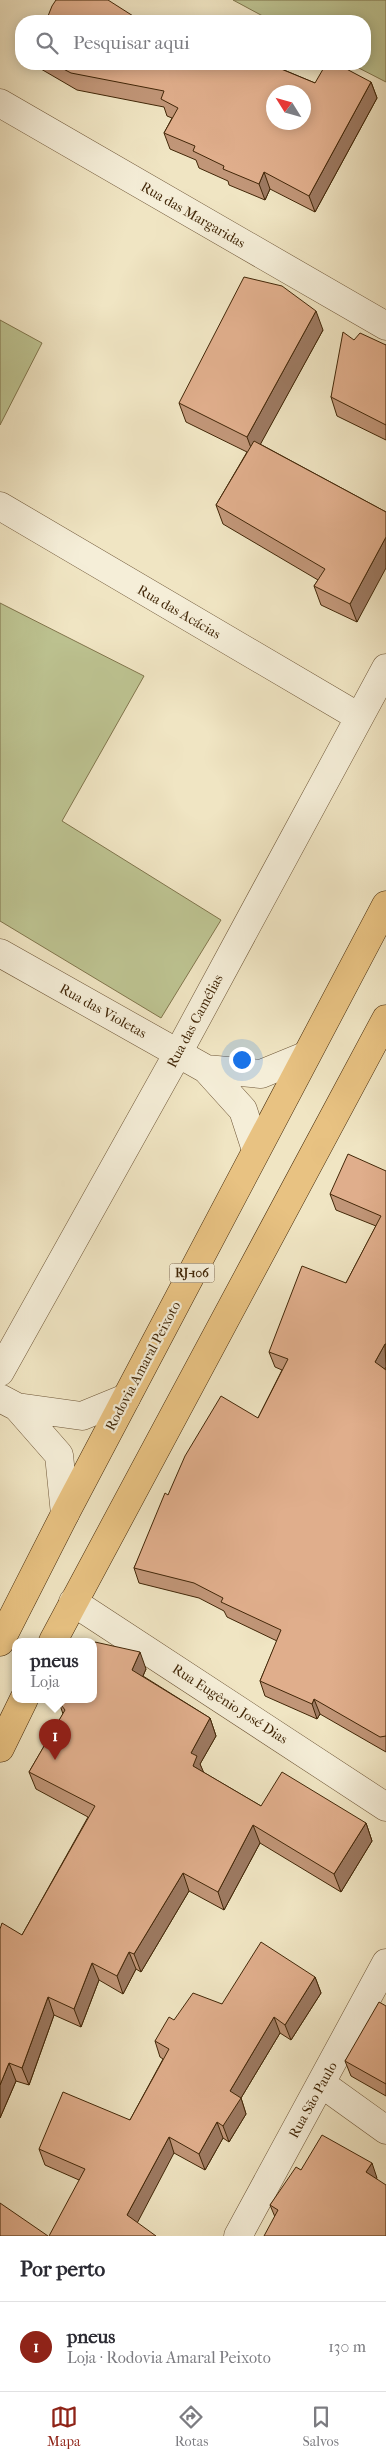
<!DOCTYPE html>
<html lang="pt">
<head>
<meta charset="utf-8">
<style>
	:root { --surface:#fff; --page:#f2f2f3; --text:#2b2b33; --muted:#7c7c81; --line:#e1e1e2; --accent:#8f2418 }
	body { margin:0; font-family:"IM FELL French Canon",serif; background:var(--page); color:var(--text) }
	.compass { position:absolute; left:266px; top:85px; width:45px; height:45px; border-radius:50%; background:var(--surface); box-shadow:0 2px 12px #0003; rotate:307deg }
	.you { position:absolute; left:241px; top:1059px; width:18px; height:18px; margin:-12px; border:4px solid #fff; border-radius:50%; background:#1a73e8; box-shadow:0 0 0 8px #1a73e833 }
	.badge { display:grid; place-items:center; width:32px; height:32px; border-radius:50%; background:var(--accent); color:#fff; font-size:16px; font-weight:700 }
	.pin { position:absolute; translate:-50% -41px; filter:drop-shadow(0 1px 2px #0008) }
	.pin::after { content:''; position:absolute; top:26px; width:18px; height:15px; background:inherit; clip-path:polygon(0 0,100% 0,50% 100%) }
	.popup { position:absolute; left:12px; top:1638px; width:85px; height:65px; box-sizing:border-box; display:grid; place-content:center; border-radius:10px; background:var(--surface); filter:drop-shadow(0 1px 4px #0005); font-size:16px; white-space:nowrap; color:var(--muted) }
	.popup b { font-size:19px; color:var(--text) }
	.popup::after { content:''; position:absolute; left:50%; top:100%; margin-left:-10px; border:10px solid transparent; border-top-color:var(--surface) }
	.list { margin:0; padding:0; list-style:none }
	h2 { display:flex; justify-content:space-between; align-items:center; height:65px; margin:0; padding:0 20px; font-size:21px }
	h2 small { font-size:16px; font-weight:400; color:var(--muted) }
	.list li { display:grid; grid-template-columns:32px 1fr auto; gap:15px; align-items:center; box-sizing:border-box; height:90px; padding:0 20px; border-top:1px solid var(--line) }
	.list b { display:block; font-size:19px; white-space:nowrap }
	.list p { margin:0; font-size:16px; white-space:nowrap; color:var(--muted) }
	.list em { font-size:16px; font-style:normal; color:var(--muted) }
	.icon { flex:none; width:28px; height:28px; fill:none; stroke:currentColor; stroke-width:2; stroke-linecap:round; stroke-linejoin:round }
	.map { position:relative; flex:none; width:386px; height:2236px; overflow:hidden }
	.search { position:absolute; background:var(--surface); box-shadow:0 2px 12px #0003; left:15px; right:15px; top:15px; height:55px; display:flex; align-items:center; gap:12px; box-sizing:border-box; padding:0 18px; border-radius:20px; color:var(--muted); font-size:19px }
	.sheet { height:155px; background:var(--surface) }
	nav { display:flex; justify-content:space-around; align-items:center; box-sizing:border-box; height:70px; border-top:1px solid var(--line); background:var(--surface); font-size:14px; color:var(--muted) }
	nav a { display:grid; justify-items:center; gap:2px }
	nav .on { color:var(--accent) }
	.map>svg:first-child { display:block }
	.green { fill:#bdc391; stroke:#80754c }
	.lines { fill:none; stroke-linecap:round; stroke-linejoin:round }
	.minor-casing { stroke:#6e5637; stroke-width:29 }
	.highway-casing { stroke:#422708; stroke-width:29 }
	.minor { stroke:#f5eed8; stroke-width:28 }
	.highway { stroke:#e8c282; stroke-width:28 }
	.wall { fill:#c19678; stroke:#422708 }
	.shaded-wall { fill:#9d7a62; stroke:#422708 }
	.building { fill:#e0ae8c; stroke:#422708; fill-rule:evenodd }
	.labels { text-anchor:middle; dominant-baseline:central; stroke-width:4.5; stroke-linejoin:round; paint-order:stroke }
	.shield { fill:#f5eed8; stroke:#786346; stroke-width:1 }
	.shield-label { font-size:12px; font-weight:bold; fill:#422708 }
	.street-label { font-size:14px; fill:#422708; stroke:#f5eed8 }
</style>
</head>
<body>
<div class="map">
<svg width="386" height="2236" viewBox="0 0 386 2236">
	<rect width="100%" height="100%" fill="#f0e5c3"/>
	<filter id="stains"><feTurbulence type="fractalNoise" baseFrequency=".004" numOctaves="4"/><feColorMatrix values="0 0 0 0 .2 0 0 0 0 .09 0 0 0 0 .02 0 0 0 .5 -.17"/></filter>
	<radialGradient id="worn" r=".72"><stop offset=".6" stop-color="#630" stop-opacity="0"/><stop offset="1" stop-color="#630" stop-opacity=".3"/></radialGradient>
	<path class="green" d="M233,0H386V82L351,64H365V21H272Z
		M0,320L42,343L0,425Z
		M0,603L144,676L62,821L221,920L161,1018L0,921Z"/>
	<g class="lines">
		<defs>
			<path id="minor" d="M0,103L386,326
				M0,506L359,717
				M0,953L206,1069L243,1110L256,1150
				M206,1069L261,1074L305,1056
				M0,1372L178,1053L386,668
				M0,1398L17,1407L82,1416L126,1398
				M17,1407L59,1455L65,1514
				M73,1602L386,1807
				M322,2084L386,2130
				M238,2236L386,1963"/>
			<path id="highway" d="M53,1641L386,1019
				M0,1642L65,1514L386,905
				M0,1748L24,1699"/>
		</defs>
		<use href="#minor" class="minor-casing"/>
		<use href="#highway" class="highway-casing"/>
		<use href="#minor" class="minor"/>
		<use href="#highway" class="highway"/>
	</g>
	<path class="wall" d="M39,64H273L272,65L315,83L371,82L377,98L315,212L270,189L265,200L229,185L228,181L199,168L196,160L170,149L164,133L172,118L167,116L164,107L77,90L41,69Z
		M323,330L260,444L386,512L357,622L321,605L314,586L318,580L223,524L216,505L247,452L186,422L179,403Z
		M354,340L386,345V440L337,416L331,397Z
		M386,1171V1367L385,1369L386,1370V1752L320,1714L317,1719L265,1696L260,1681L277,1641L227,1617L224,1611L199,1598L139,1583L134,1568L168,1495L258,1418L282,1370L275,1367L269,1352L346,1283L376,1226L336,1210L330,1194Z
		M146,1669L143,1676L210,1718L216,1736L200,1764L203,1772L261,1806L366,1823L372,1841L341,1892L260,1843L224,1910L189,1891L141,1972L136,1969L123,1994L99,1980L81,2027L54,2015L29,2085L16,2081L0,2118L22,1935L88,1817L36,1789L29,1772L63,1714L59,1702Z
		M315,1977L321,1993L291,2040L280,2033L241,2098L246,2114L229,2142L223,2138L205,2170L174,2153L79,2180L45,2165L39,2149L130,2120L163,2059L160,2057L155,2041L174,2020L222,2004Z
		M386,2006V2096L351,2076L345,2061Z
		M301,2170L377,2178L275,2217L270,2205Z"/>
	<path class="shaded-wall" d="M371,82L377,98L315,212L309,196Z
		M264,172L270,189L265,200L259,184Z
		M316,311L323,330L254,456L247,437Z
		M386,537V568L357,622L350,604Z
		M385,1344L386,1367L380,1377L375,1362Z
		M140,1652L146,1669L138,1687L132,1670Z
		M314,1699L320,1714L317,1719L312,1704Z
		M210,1718L216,1736L200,1764L204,1773L193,1766L191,1753Z
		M366,1823L372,1841L341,1892L334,1874Z
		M253,1825L260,1843L224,1910L218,1892Z
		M183,1873L189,1891L141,1972L134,1954Z
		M129,1952L136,1969L123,1994L117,1976Z
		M92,1963L99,1980L81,2027L74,2009Z
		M315,1977L321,1993L291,2040L285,2025Z
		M48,1997L54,2015L29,2085L22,2068Z
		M274,2017L280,2033L241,2098L246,2114L229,2142L223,2126L230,2091Z
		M9,2063L16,2081L0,2118V2085Z
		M217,2122L223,2138L205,2170L199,2154Z
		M169,2137L174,2153L133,2231L127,2215Z
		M372,2163L377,2178L372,2187L366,2172Z"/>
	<path class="building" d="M56,0H108L141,21H46L52,6Z
		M226,19L233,21H225Z
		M54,64H269L315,83L326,64H337L371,82L309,196L264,172L259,184L223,169L224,166L193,151L195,146L164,133L178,108L161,99L164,91L71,73ZM274,92H304V122H274Z
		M244,277L282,286L316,311L247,437L179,403Z
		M343,332L354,340L360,333L386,345V425L331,397Z
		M254,441L386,512V537L350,604L314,586L325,569L216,505Z
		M348,1154L386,1171V1344H385L375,1362L386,1370V1736L380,1737L314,1699L312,1704L260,1681L281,1630L221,1602L223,1598L194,1583L134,1568L165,1493L168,1495L185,1456L221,1396L258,1418L288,1359L269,1352L302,1266L346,1283L381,1216L330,1194Z
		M95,1642L140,1652L132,1670L210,1718L191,1753L197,1756L193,1766L261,1806L282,1772L366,1823L334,1874L253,1825L218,1892L183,1873L134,1954L129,1952L117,1976L92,1963L74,2009L48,1997L22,2068L9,2063L0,2085V1929L2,1923L22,1935L95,1806L29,1772L65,1710L59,1702L60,1699H94V1645Z
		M261,1942L315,1977L285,2025L274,2017L230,2091L241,2098L223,2126L217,2122L199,2154L169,2137L127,2215L156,2236H49L85,2169L39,2149L63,2092L130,2120L169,2049L155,2041L169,2017L174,2020L193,1993L222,2004Z
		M379,2002L386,2006V2084L345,2061Z
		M322,2135L372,2163L366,2172L386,2185V2236H264L278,2210L270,2205L296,2167L301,2170Z
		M0,2203L48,2236H0Z"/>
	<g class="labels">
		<rect class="shield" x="169.5" y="1263.5" width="45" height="19" rx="4"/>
		<g class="shield-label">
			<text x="192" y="1273">RJ-106</text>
		</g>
		<g class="street-label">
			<text transform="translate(193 215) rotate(30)">Rua das Margaridas</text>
			<text transform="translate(179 612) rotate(30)">Rua das Acácias</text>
			<text transform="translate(103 1011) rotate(29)">Rua das Violetas</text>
			<text transform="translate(195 1021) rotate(-62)">Rua das Camélias</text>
			<text transform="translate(143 1366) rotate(-62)">Rodovia Amaral Peixoto</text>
			<text transform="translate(230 1704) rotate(33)">Rua Eugênio José Dias</text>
			<text transform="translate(313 2100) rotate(-61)">Rua São Paulo</text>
		</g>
	</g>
	<rect width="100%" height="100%" filter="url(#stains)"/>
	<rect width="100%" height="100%" fill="url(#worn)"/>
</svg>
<svg class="compass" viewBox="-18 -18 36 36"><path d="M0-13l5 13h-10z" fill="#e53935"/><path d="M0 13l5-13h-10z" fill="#7c7c81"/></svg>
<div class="you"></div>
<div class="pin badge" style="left:55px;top:1760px">1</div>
<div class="popup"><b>pneus</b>Loja</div>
<div class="search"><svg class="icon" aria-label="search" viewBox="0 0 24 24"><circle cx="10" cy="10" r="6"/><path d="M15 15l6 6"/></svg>Pesquisar aqui</div>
</div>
<section class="sheet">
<h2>Por perto<small></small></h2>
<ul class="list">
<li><span class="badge">1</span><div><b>pneus</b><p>Loja · Rodovia Amaral Peixoto</p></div><em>130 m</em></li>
</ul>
</section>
<nav>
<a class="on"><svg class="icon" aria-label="map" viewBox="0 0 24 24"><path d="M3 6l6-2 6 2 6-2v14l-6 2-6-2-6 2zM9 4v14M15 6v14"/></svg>Mapa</a>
<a><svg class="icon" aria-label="directions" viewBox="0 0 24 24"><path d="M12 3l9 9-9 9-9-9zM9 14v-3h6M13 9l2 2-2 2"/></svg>Rotas</a>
<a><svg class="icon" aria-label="saved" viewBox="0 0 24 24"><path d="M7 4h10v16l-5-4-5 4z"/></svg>Salvos</a>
</nav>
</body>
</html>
